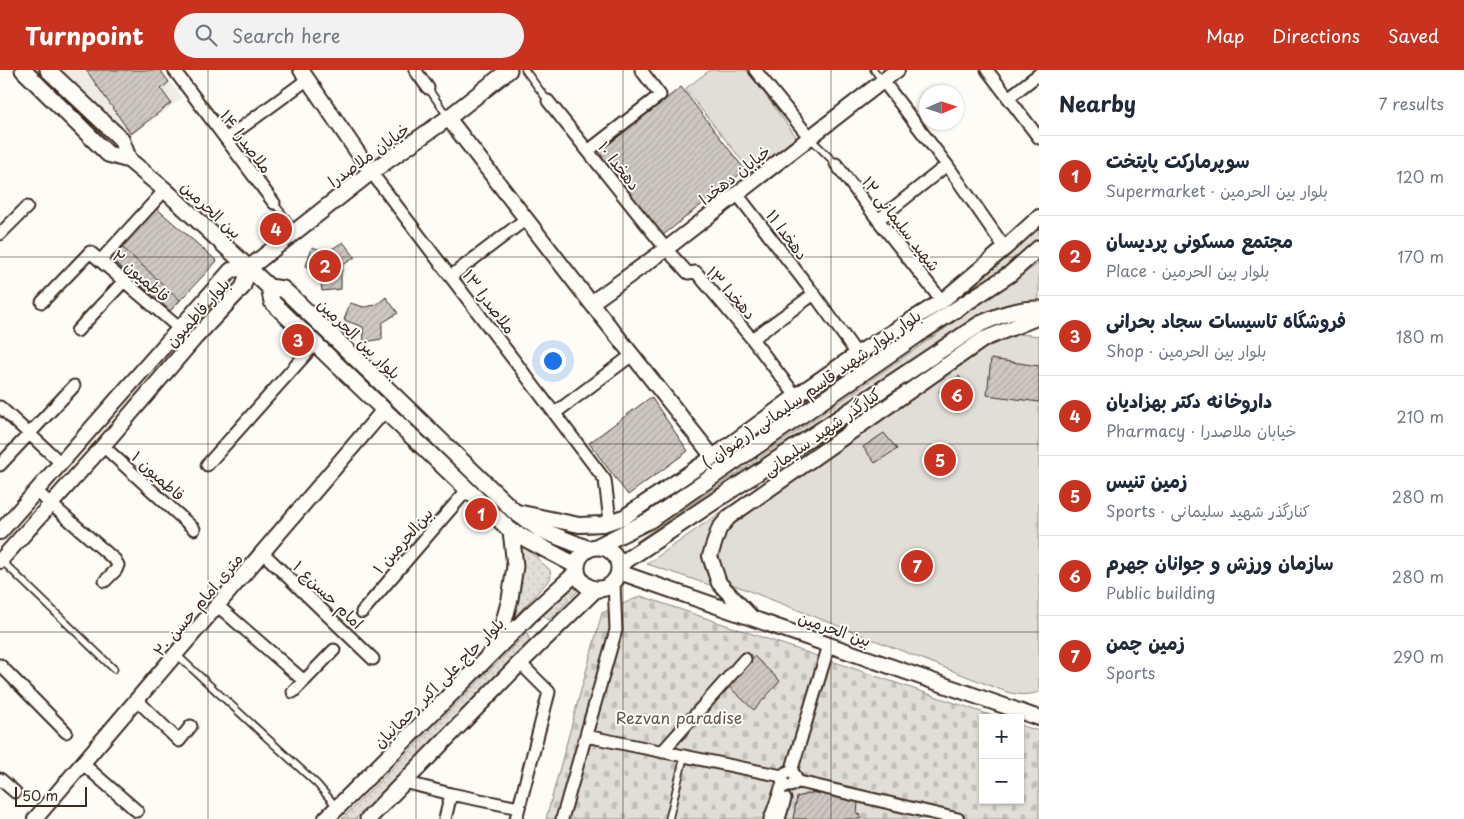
<!DOCTYPE html>
<html lang="en">
<head>
<meta charset="utf-8">
<style>
	:root { --surface:#fff; --page:#f2f2f3; --text:#1f2937; --muted:#747a83; --line:#e0e1e3; --accent:#c8321e }
	body { margin:0; font-family:"Playpen Sans","Playpen Sans Arabic",sans-serif; background:var(--page); color:var(--text) }
	.controls { position:absolute; right:15px; bottom:15px; display:grid; overflow:hidden; border-radius:0px; box-shadow:0 1px 4px #0004 }
	.controls button { width:45px; height:45px; display:grid; place-items:center; padding:0; border:0; border-bottom:1px solid var(--line); background:var(--surface); color:var(--text); font:25px sans-serif }
	.compass { position:absolute; left:919px; top:15px; width:45px; height:45px; border-radius:50%; background:var(--surface); box-shadow:0 1px 4px #0004; rotate:87deg }
	.scale { position:absolute; left:15px; bottom:12px; width:72px; box-sizing:border-box; padding-left:5px; border:2px solid #3b2a1e; border-top:0; font-size:14px; line-height:18px; white-space:nowrap; color:#3b2a1e; -webkit-text-stroke:4px #fdfcf7; paint-order:stroke }
	.you { position:absolute; left:552px; top:290px; width:18px; height:18px; margin:-12px; border:4px solid #fff; border-radius:50%; background:#1a73e8; box-shadow:0 0 0 8px #1a73e833 }
	.badge { display:grid; place-items:center; width:32px; height:32px; border-radius:50%; background:var(--accent); color:#fff; font-size:16px; font-weight:700 }
	.pin { position:absolute; translate:-50% -50%; border:2px solid #fff; box-shadow:0 1px 5px #0006 }
	.list { margin:0; padding:0; list-style:none }
	h2 { display:flex; justify-content:space-between; align-items:center; height:65px; margin:0; padding:0 20px; font-size:21px }
	h2 small { font-size:16px; font-weight:400; color:var(--muted) }
	.list li { display:grid; grid-template-columns:32px 1fr auto; gap:15px; align-items:center; box-sizing:border-box; height:80px; padding:0 20px; border-top:1px solid var(--line) }
	.list b { display:block; font-size:19px; white-space:nowrap }
	.list p { margin:0; font-size:16px; white-space:nowrap; color:var(--muted) }
	.list em { font-size:16px; font-style:normal; color:var(--muted) }
	.icon { flex:none; width:28px; height:28px; fill:none; stroke:currentColor; stroke-width:2; stroke-linecap:round; stroke-linejoin:round }
	.map { position:relative; flex:none; width:1039px; height:749px; overflow:hidden }
	header { display:flex; align-items:center; gap:30px; box-sizing:border-box; height:70px; padding:0 25px; background:var(--accent); color:#fff }
	header strong { font-size:24px }
	nav { display:flex; gap:28px; margin-inline-start:auto; font-size:18px }
	.search { width:350px; height:45px; background:var(--page); display:flex; align-items:center; gap:12px; box-sizing:border-box; padding:0 18px; border-radius:28px; color:var(--muted); font-size:19px }
	main { display:flex }
	aside { flex:1; background:var(--surface) }
	.map>svg:first-child { display:block }
	.built { fill:#efece7 }
	.grass { fill:url(#grass-dots); stroke:#8e847a }
	.cemetery { fill:url(#cemetery-stones); stroke:#8e847a }
	.park { fill:#e1ded7; stroke:#8e847a }
	.building { fill:url(#building-hatch); stroke:#3b2a1e }
	.lines { fill:none; stroke-linecap:round; stroke-linejoin:round }
	.service-casing { stroke:#3b2a1e; stroke-width:9 }
	.minor-casing { stroke:#3b2a1e; stroke-width:15 }
	.tertiary-casing { stroke:#3b2a1e; stroke-width:18 }
	.secondary-casing { stroke:#3b2a1e; stroke-width:19 }
	.service { stroke:#fdfcf7; stroke-width:5.5 }
	.minor { stroke:#fdfcf7; stroke-width:11 }
	.tertiary { stroke:#fdfcf7; stroke-width:14 }
	.secondary { stroke:#fdfcf7; stroke-width:15 }
	.grid { fill:none; stroke:#3b2a1e; stroke-width:1; stroke-opacity:0.55 }
	.labels { text-anchor:middle; dominant-baseline:central; stroke-width:4; stroke-linejoin:round; paint-order:stroke }
	.street-label { font-size:16px; fill:#3b2a1e; stroke:#fdfcf7 }
	.park-label { font-size:16px; fill:#64574c; stroke:#fdfcf7 }
</style>
</head>
<body>
<header>
<strong>Turnpoint</strong>
<div class="search"><svg class="icon" aria-label="search" viewBox="0 0 24 24"><circle cx="10" cy="10" r="6"/><path d="M15 15l6 6"/></svg>Search here</div>
<nav><a>Map</a><a>Directions</a><a>Saved</a></nav>
</header>
<main>
<div class="map">
<svg width="1039" height="749" viewBox="0 0 1039 749">
	<defs>
		<pattern id="grass-dots" width="8" height="8" patternUnits="userSpaceOnUse" patternTransform="scale(1.25)"><rect width="8" height="8" fill="#e1ded7"/><path d="M2 2h.1M6 6h.1" fill="none" stroke="#c2bfb8" stroke-width="1.8" stroke-linecap="round"/></pattern>
		<pattern id="cemetery-stones" width="16" height="16" patternUnits="userSpaceOnUse" patternTransform="scale(1.25)"><rect width="16" height="16" fill="#e1ded7"/><path d="M2 7V4a2 2 0 0 1 4 0v3zM10 15v-3a2 2 0 0 1 4 0v3z" fill="#c2bfb8"/></pattern>
		<pattern id="building-hatch" width="6" height="6" patternUnits="userSpaceOnUse" patternTransform="scale(1.25)"><rect width="6" height="6" fill="#cdc8c2"/><path d="M-1 1l2-2M0 6l6-6M5 7l2-2" fill="none" stroke="#b1aca6"/></pattern>
	</defs>
	<rect width="100%" height="100%" fill="#fdfcf7"/>
	<filter id="ink" filterUnits="userSpaceOnUse"><feTurbulence type="fractalNoise" baseFrequency=".02" numOctaves="2"/><feDisplacementMap in="SourceGraphic" scale="10" xChannelSelector="R" yChannelSelector="G"/><feConvolveMatrix kernelMatrix="1 2 1 2 8 2 1 2 1" color-interpolation-filters="sRGB"/></filter>
	<g filter="url(#ink)">
		<path class="built" d="M57,0H162L182,28L130,67Z"/>
		<path class="grass" d="M29,0H42L113,68L115,76L107,74Z
			M283,225L484,418L488,427L479,423L279,230V226Z
			M520,473L550,500L551,508L509,553Z
			M571,516L578,521L549,550L543,545L566,522Z
			M527,563L530,571L356,749H342Z"/>
		<path class="cemetery" d="M641,526L999,648H983V730H1020V655L1039,661V749H546L602,543Z"/>
		<path class="park" d="M710,0H747L797,68L752,103L685,19Z
			M1039,156V168L1037,170L996,204L814,330L633,452C593,467 577,467 537,454L607,456L705,398L961,222L1003,191Z
			M1039,193V233C1016,232 1008,233 987,242L743,408L635,476L637,471L746,397Z
			M1027,242L1002,258L715,458C702,485 697,487 713,516L647,494L978,262Z
			M1011,263L1039,266V622C1027,626 1016,625 1004,621L734,515L721,505L717,485L722,459L985,270Z"/>
		<path class="building" d="M86,0H160L169,12L161,19L171,33L131,64Z
			M681,17L745,100L662,166L599,82Z
			M156,138L217,191L170,241L110,188Z
			M343,172L355,187L343,195L341,204V219L322,221L320,205L306,196L312,177L327,182Z
			M121,176L180,230L170,241L110,188Z
			M386,227L398,243L382,253V269L364,272L363,257L344,250L350,233L364,237L376,235Z
			M991,289L1039,296V332L987,325Z
			M959,306L974,329L955,342L939,321Z
			M651,327L688,381L628,425L589,373Z
			M884,363L897,379L875,393L863,377Z
			M754,586L780,611L754,640L728,616Z
			M815,722L858,732L857,744L861,745L860,749H793L797,727Z"/>
		<g class="lines">
			<defs>
				<path id="service" d="M525,0L548,31
					M874,0L882,10
					M428,18L448,47
					M810,68L836,94
					M274,133L295,160
					M1,490L114,599
					M177,585L317,714L336,736
					M669,749L684,687"/>
				<path id="minor" d="M174,0L274,133
					M415,0L428,18
					M755,0L810,68
					M987,0L1039,68
					M883,11L947,95L1005,178
					M1008,28L1039,4
					M548,31L666,179L688,203L696,202L752,269L796,326
					M226,69L308,9
					M588,81L660,25L641,0
					M836,94L878,150L942,231
					M371,102L605,410L610,451
					M737,124L814,224L857,284
					M878,150L947,95
					M0,164L27,137
					M100,191L165,120
					M451,206L526,149
					M42,232L90,182L179,258
					M77,261L124,211
					M752,269L814,224
					M0,337L61,393
					M555,343L632,285
					M103,376L194,459
					M0,395L74,316
					M207,395L315,274
					M36,421L115,490L118,495L116,500L105,511
					M263,483L373,589
					M218,536L304,611L334,580
					M362,542L467,420
					M0,595L66,662
					M293,622L304,611
					M137,630L179,671L191,656
					M586,666L782,706
					M662,682L745,589
					M83,694L137,741
					M791,702L829,575
					M782 709a7 7 0 1 1 14 0a7 7 0 1 1-14 0Z
					M0,709L15,722
					M795,711L958,749
					M404,712L451,724L519,738
					M445,749L451,724
					M516,749L549,622L520,593
					M562,749L616,560L614,512
					M770,749L783,713
					M779,749L785,729"/>
				<path id="tertiary" d="M301,0L371,102
					M448,48L591,233L713,387
					M591,233L666,179L897,0
					M517,442L579,455L603,454L624,447L713,387L796,326L857,284L942,231L1005,178L1039,147
					M0,462L231,200L249,198L243,217L196,267L103,376L0,491
					M619,502L1039,648
					M752,548L719,513L710,486L719,459L729,447L984,269L1039,247
					M35,749L384,340"/>
				<path id="secondary" d="M23,0L108,84L129,90L165,120L269,217
					M48,0L121,69L129,90
					M249,198L371,102L448,48L509,0
					M269,217L272,232L384,340L511,461L577,496
					M269,217L283,219L292,227L515,442L541,460L589,479
					M596,477L650,450L923,261L1010,204L1039,178
					M577 498a21 21 0 1 1 42 0a21 21 0 1 1-42 0Z
					M619,495L980,254C1000,245 1016,239 1039,239
					M497,577L510,529L515,496L511,461
					M326,749L531,544L577,502
					M368,749L520,593L596,519"/>
			</defs>
			<use href="#service" class="service-casing"/>
			<use href="#minor" class="minor-casing"/>
			<use href="#tertiary" class="tertiary-casing"/>
			<use href="#secondary" class="secondary-casing"/>
			<use href="#service" class="service"/>
			<use href="#minor" class="minor"/>
			<use href="#tertiary" class="tertiary"/>
			<use href="#secondary" class="secondary"/>
		</g>
	</g>
	<path class="grid" d="M208,0V749M416,0V749M623,0V749M831,0V749M0,187H1039M0,374H1039M0,562H1039"/>
	<g class="labels">
		<g class="street-label">
			<text transform="translate(247 71) rotate(53)">ملاصدرا ۱۴</text>
			<text transform="translate(368 84) rotate(-36)">خیابان ملاصدرا</text>
			<text transform="translate(620 95) rotate(52)">دهخدا ۱۰</text>
			<text transform="translate(734 104) rotate(-38)">خیابان دهخدا</text>
			<text transform="translate(212 139) rotate(43)">بین الحرمین</text>
			<text transform="translate(902 153) rotate(52)">شهید سلیمانی ۱۲</text>
			<text transform="translate(788 164) rotate(53)">دهخدا ۱۱</text>
			<text transform="translate(142 205) rotate(41)">فاطمیون ۲</text>
			<text transform="translate(732 222) rotate(48)">دهخدا ۱۳</text>
			<text transform="translate(490 231) rotate(53)">ملاصدرا ۱۳</text>
			<text transform="translate(197 242) rotate(-48)">بلوار فاطمیون</text>
			<text transform="translate(360 268) rotate(44)">بلوار بین الحرمین</text>
			<text transform="translate(811 318) rotate(-35)">بلوار بلوار شهید قاسم سلیمانی (رضوان )</text>
			<text transform="translate(821 361) rotate(-35)">کنارگذر شهید سلیمانی</text>
			<text transform="translate(159 405) rotate(42)">فاطمیون ۱</text>
			<text transform="translate(402 470) rotate(-49)">بین‌الحرمین ۱</text>
			<text transform="translate(329 524) rotate(44)">امام حسن‌ع ۱</text>
			<text transform="translate(197 534) rotate(-50)">۲۰ متری امام حسن</text>
			<text transform="translate(835 558) rotate(19)">بین الحرمین</text>
			<text transform="translate(438 612) rotate(-45)">بلوار حاج علی اکبر رحمانیان</text>
		</g>
		<g class="park-label">
			<text x="679" y="647">Rezvan paradise</text>
		</g>
	</g>
</svg>
<div class="controls">
<button>+</button>
<button>−</button>
</div>
<svg class="compass" viewBox="-18 -18 36 36"><path d="M0-13l5 13h-10z" fill="#e53935"/><path d="M0 13l5-13h-10z" fill="#747a83"/></svg>
<div class="scale">50 m</div>
<div class="you"></div>
<div class="pin badge" style="left:481px;top:444px">1</div>
<div class="pin badge" style="left:325px;top:196px">2</div>
<div class="pin badge" style="left:298px;top:270px">3</div>
<div class="pin badge" style="left:276px;top:159px">4</div>
<div class="pin badge" style="left:940px;top:390px">5</div>
<div class="pin badge" style="left:957px;top:325px">6</div>
<div class="pin badge" style="left:917px;top:496px">7</div>
</div>
<aside>
<h2>Nearby<small>7 results</small></h2>
<ul class="list">
<li><span class="badge">1</span><div><b>سوپرمارکت پایتخت</b><p>Supermarket · بلوار بین الحرمین</p></div><em>120 m</em></li>
<li><span class="badge">2</span><div><b>مجتمع مسکونی پردیسان</b><p>Place · بلوار بین الحرمین</p></div><em>170 m</em></li>
<li><span class="badge">3</span><div><b>فروشگاه تاسیسات سجاد بحرانی</b><p>Shop · بلوار بین الحرمین</p></div><em>180 m</em></li>
<li><span class="badge">4</span><div><b>داروخانه دکتر بهزادیان</b><p>Pharmacy · خیابان ملاصدرا</p></div><em>210 m</em></li>
<li><span class="badge">5</span><div><b>زمین تنیس</b><p>Sports · کنارگذر شهید سلیمانی</p></div><em>280 m</em></li>
<li><span class="badge">6</span><div><b>سازمان ورزش و جوانان جهرم</b><p>Public building</p></div><em>280 m</em></li>
<li><span class="badge">7</span><div><b>زمین چمن</b><p>Sports</p></div><em>290 m</em></li>
</ul>
</aside>
</main>
</body>
</html>
